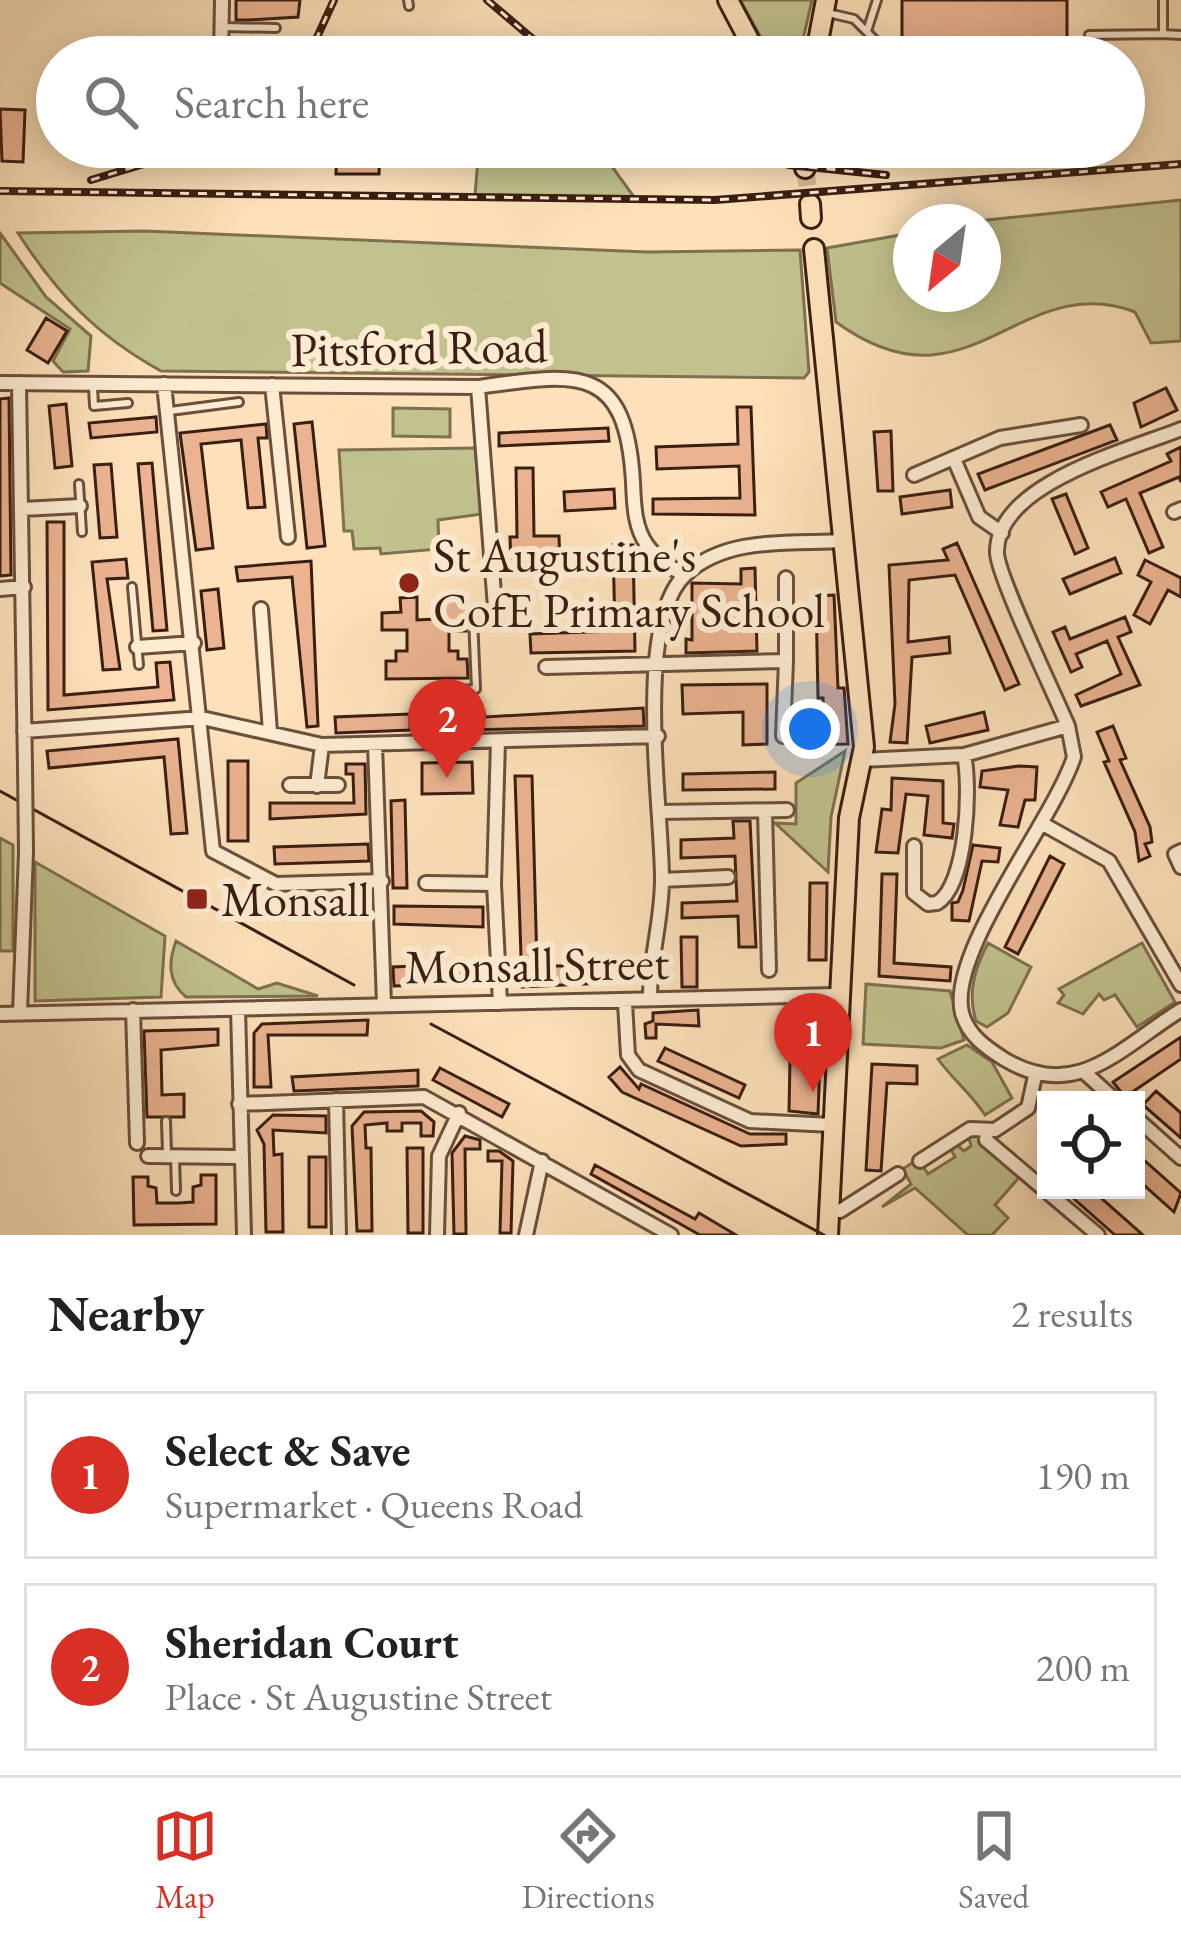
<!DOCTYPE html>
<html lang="en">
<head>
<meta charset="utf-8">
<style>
	:root { --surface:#fff; --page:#f2f2f2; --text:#222; --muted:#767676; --line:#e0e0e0; --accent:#d93025 }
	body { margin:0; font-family:"EB Garamond",serif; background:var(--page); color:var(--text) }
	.controls { position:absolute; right:36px; bottom:36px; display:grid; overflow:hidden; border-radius:0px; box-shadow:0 6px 30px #0003 }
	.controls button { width:108px; height:108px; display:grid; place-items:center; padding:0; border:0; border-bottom:3px solid var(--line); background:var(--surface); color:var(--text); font:60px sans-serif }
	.compass { position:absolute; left:893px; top:204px; width:108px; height:108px; border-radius:50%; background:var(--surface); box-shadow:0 6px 30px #0003; rotate:209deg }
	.you { position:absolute; left:810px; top:729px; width:42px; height:42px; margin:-30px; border:9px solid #fff; border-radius:50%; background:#1a73e8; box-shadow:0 0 0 18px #1a73e833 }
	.badge { display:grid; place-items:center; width:78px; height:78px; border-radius:50%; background:var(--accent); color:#fff; font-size:39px; font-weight:700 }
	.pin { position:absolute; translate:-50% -99px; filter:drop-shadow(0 3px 6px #0008) }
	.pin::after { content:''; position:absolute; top:63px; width:42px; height:36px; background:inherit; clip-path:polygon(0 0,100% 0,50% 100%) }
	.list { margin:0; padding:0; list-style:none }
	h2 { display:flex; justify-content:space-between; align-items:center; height:156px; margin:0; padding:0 48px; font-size:51px }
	h2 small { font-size:39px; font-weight:400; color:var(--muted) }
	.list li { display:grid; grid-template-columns:78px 1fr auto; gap:36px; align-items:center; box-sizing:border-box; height:168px; margin:0 24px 24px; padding:0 24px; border:3px solid var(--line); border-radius:0px }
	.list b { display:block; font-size:45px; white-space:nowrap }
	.list p { margin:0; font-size:39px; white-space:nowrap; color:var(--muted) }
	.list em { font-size:39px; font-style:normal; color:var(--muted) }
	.icon { flex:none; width:66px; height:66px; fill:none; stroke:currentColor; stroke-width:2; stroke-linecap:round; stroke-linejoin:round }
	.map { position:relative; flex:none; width:1181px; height:1235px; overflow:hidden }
	.search { position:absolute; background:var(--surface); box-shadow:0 6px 30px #0003; left:36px; right:36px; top:36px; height:132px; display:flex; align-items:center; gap:30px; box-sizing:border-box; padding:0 42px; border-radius:66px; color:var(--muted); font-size:45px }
	.sheet { height:540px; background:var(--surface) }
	nav { display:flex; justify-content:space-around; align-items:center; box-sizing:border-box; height:168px; border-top:3px solid var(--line); background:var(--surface); font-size:33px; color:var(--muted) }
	nav a { display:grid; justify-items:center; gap:6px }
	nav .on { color:var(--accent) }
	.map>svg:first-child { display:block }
	.green { fill:#c1c28e; stroke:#7e7050; stroke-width:3 }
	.building { fill:#ebb391; stroke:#3b1e12; stroke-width:3 }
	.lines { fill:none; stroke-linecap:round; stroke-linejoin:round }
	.trunk-tunnel { stroke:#d5ba98; stroke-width:18; stroke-dasharray:18 9; stroke-linecap:butt }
	.service-casing { stroke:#6b4f3c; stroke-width:12 }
	.minor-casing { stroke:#6b4f3c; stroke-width:18 }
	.trunk-casing { stroke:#3b1e12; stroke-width:24 }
	.service { stroke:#fdecd2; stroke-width:6 }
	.minor { stroke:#fdecd2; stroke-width:12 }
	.trunk { stroke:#fce1ba; stroke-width:18 }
	.tram { stroke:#3b1e12; stroke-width:3 }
	.rail-casing { stroke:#3b1e12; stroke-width:8 }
	.rail { stroke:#fdecd2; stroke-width:3; stroke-dasharray:9; stroke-linecap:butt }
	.minor-bridge-casing { stroke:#6b4f3c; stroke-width:18; stroke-linecap:butt }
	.minor-bridge { stroke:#fdecd2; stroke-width:12 }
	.poi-dot { fill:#8f2418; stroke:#fdecd2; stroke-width:4.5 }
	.labels { text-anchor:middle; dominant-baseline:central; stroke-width:12; stroke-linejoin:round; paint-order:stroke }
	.street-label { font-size:48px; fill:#3b1e12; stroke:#fdecd2 }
	.poi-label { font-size:48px; fill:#3b1e12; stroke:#fdecd2; text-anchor:start }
</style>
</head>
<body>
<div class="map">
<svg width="1181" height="1235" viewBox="0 0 1181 1235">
	<rect width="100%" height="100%" fill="#fce1ba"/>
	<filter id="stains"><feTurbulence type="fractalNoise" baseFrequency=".00167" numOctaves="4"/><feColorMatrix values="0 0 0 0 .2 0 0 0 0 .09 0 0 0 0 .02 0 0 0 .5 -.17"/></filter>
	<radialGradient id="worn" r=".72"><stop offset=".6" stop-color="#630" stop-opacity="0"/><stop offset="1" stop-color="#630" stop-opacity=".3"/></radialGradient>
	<path class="green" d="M740,0H812L799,57H772Z
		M479,147H598L634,197L475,195Z
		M1181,200V341L1151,343L1135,312C1018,268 969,419 836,322L827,248L911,233V294H983V222H968Z
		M145,231L647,252L800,250L809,372L804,378L161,371C96,335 58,295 18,233Z
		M0,233L46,297L91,336L88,371L63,372L53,361L70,329L0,283Z
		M393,408L450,409V437L393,436Z
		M475,448L482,514L438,520L439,549L381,554L380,548L354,549L352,531H344L339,450Z
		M845,751L831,817L828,872L775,823L796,824V783Z
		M0,838L13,845V951H0Z
		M35,862L165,936L161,997L35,1001Z
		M176,941L258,989L277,983L318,996L186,997C168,982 168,963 176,941Z
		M988,943L1031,967L1008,1013L987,1027L976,1021C967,993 975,968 988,943Z
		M1142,943L1175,1002L1137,1027L1115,995L1104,1000L1099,994L1083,1014L1058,1003L1064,995L1059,989Z
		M866,984L950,991L964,1040L941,1048L863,1044Z
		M967,1045L992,1062L1012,1098L985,1115C970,1092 953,1080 938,1059Z
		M976,1133L1022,1174L995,1205L1008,1218L992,1235H968L915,1188L882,1207L911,1184L903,1169L918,1159L928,1174L955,1157L950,1148L955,1143L964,1151L971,1146L969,1138Z"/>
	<path class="building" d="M236,0H300L298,17L249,20H236Z
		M902,0H1067V41L902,39Z
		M0,109L25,110L23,162L2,161Z
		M337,147H380L379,174H336Z
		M46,318L67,331L48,363L27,350Z
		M1166,388L1177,410L1141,427L1134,403Z
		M9,398L11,575L0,576V399Z
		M66,404L72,466L55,468L49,406Z
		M737,407H751L755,515L653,514V499L740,498L739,466L657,469L656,447L738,444Z
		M156,417L157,432L91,438L89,423Z
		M312,422L325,546L307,548L294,424Z
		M266,424L267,438H258L265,507L248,508L241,440L201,444L213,548L196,550L180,433Z
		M1110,425L1117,440L985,490L978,474Z
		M608,428L609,441L499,446V433Z
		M891,431L893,491H878L874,432Z
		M1181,447V482L1179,477L1140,493L1163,547L1149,553L1126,499L1108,507L1101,492L1171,461L1167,454Z
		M152,463L167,630L153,631L138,464Z
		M111,464L117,537L100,538L94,465Z
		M516,468H533L534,536H559L560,566L511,567L510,537H517Z
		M614,489L615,508L565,511L564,492Z
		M950,490L952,507L902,514L900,497Z
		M1066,494L1088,548L1075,554L1052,499Z
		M47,522H64V695L158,687L156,663L170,662L174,700L48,710Z
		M957,543L1019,684L1005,690L955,575L909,580L908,642L949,637L950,653L912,657L907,743L890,742L895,704L889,565L948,560L943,549Z
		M613,545H633L635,651L531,653L530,634L615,631Z
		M1115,558L1121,573L1070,594L1063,579Z
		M126,559L128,578L107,579L120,669L103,670L92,562Z
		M1145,560L1181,578V597L1168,590L1150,624L1134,615L1151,582L1138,575Z
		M311,561L318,726L307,727L292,577L238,581L236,567Z
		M755,568L757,651L686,653V639L692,640V583L741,584V569Z
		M218,589L224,648L207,650L201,591Z
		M834,595L838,688H844L848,744L801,745V731H824L823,698H818L816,596Z
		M417,597V620L436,619V598H466V631H449V651H458V659H467L468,678L386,679V661H396V651H407V630H382V613L401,612L400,598Z
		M1125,617L1131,632L1118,637L1140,685L1081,706L1076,695L1121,674L1107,641L1076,654L1082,667L1071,672L1053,632L1065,627L1070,639Z
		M767,684V744L743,745V712L683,714L682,685Z
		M643,708L644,726L458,730L457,713L484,712L485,717Z
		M984,712L988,730L930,743L926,726Z
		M410,714V730L336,733L335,717Z
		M1113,726L1126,758L1120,760L1150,827L1152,842L1145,844L1150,856L1139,861L1135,832L1104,762L1109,761L1097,732Z
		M178,739L187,833L171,834L164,757L49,768L47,751Z
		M228,761H248V841H228Z
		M472,762L473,793L422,794V763Z
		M346,764H365L366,814L270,819V803H354L353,774H346Z
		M1019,766L1037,767L1035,800H1025L1018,827L1000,825L1008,790L980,787L982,771Z
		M775,772V789L683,790V774Z
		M515,776H532L537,966H603L604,983L522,987Z
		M892,778L943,781V823L954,824L952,838L924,835L928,796L906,794L898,853L876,852L882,809L891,810Z
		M405,800L407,888H393L391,801Z
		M733,821H750L756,947H739L738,916L682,918V903L737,901L735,856L681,858V840L734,838Z
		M368,844L369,861L275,864L274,847Z
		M973,845L1000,848L998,862L982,861L969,921L952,920V903L958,902L963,890Z
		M1050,856L1064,864L1018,954L1005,947Z
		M882,874H897L894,963L951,967L950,981L879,976Z
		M810,883H827L826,960H809Z
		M394,906L483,907V927L394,924Z
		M681,937H697V987H682Z
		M460,964L461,984L394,986L393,967Z
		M791,1008L822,1009L818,1114L789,1111Z
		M698,1010L699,1026L656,1024V1038H646L645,1024L653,1021V1013Z
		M368,1020L367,1035H268L271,1087H254V1033L262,1024Z
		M218,1029V1045L161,1050L162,1095L184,1094V1117H147L144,1031Z
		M1181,1037V1059L1125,1097L1113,1082Z
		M665,1048L745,1085L739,1098L658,1061Z
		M872,1064L917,1066V1084L887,1083L881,1171L866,1170Z
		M620,1067L639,1089L641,1084L750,1134H786V1144L741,1146L657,1108L622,1092L609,1077Z
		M440,1068L509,1104L502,1117L433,1080Z
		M418,1070V1086L294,1091L292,1077Z
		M1156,1091L1181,1113V1138L1143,1105Z
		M421,1111L434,1122L433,1136H421V1123H402V1131H387V1123L365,1125L366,1148H371L372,1231H357L352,1126L364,1112Z
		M273,1115L326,1116V1133L273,1130L274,1155L282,1154L283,1232H266L264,1144L257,1130Z
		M465,1136L480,1140V1149H465L466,1234H454L452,1153Z
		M407,1148H423V1233H408Z
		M488,1151H499L513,1161L511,1233H500L502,1161H488Z
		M1136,1153L1181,1193L1174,1212L1136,1178Z
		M309,1157H326V1227H309Z
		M595,1165L695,1219L699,1213L736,1235H700L591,1174Z
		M201,1175H216V1224L134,1225L133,1177H148V1186L156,1188L157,1203H179L193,1202V1187L201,1185Z
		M1064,1190H1092L1143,1235H1115Z"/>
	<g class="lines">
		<path class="trunk-tunnel" d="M805,168L810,204"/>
		<defs>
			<path id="service" d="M408,0L409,6
				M828,13L854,19L892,57
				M222,27L276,28
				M867,31L877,0
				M1163,34L1181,35
				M1089,35L1163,34V0
				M93,387L94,406L128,403
				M170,411L239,402
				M79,484L82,532
				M132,587L139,665
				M440,739L438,691L476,689L473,617
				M166,1121L167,1153
				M175,1157L176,1191"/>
			<path id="minor" d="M221,57L222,0
				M0,383L478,387C578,373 626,363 633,482C634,503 634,527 647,545C656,558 671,567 683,575
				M19,383L25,768
				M164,384L213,851L276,884L382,881
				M272,385L288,537
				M478,387L495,607
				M1181,429C1129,450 995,484 997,553C998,577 1055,695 1068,726L1074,757C1053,821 947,953 962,1013C968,1035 985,1047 1004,1059C1076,1103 1120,1048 1181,1010
				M954,459L979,517L1002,533
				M914,475L1000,438L1081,425
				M22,509L80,506
				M1174,512L1181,509
				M0,589L24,587
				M261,609L270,732
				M137,647L194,643
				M546,667L786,661V578
				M24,731L202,718L322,745L658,736
				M783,736L786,661
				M498,741L494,884L500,1003
				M375,744L384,1004
				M862,760L964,755L1068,726
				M290,785H338
				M317,786L322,745
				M765,811L769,970
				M660,812L787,810
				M1043,824L1109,861L1181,985
				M914,846V893L928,904L937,903C967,885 971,787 964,755
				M1181,851L1175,854L1181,867
				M662,880L728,877
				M426,883L494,884
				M650,997C650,957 662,920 662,879C662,807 633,622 686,574C727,536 791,544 844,541
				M625,1003L628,1055L639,1070L750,1121L832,1125
				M238,1009L244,1235
				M133,1010L137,1143
				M20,1012L26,852
				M0,1014L836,995
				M1083,1071L1115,1100
				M336,1100L339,1235
				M239,1104L424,1097L671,1235
				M1136,1118L1181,1158
				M987,1132L986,1140L1098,1235
				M148,1156L240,1157
				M920,1161L970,1129L995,1130L1028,1108L1035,1076
				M829,1210L840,1211L898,1174
				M437,1235L439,1156L459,1113
				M526,1235L542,1161"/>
			<path id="trunk" d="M728,0L758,57
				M815,57L826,0
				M802,147L805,168
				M810,204L811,218
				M814,249L864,747L849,818L828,1235"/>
		</defs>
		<use href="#service" class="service-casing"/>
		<use href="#minor" class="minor-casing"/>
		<use href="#trunk" class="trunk-casing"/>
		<use href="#service" class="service"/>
		<use href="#minor" class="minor"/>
		<use href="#trunk" class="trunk"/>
		<path class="tram" d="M0,791L354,985
			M431,1024L824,1235"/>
		<defs>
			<path id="rail" d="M487,0L554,57
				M308,57L334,0
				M721,147L789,165L886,175
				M91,180L200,147
				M0,191L715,200L1181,164"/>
		</defs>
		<use href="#rail" class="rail-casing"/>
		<use href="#rail" class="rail"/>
		<defs>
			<path id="minor-bridge" d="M25,768L26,852"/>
		</defs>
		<use href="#minor-bridge" class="minor-bridge-casing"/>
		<use href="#minor-bridge" class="minor-bridge"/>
	</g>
	<g class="poi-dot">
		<circle cx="409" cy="583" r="12"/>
		<rect x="185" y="887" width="24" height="24" rx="6"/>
	</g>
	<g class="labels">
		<g class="street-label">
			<text transform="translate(419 347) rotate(-1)">Pitsford Road</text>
			<text transform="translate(537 964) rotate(-1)">Monsall Street</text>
		</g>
		<g class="poi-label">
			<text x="433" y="555">St Augustine's<tspan x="433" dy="55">CofE Primary School</tspan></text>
			<text x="221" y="899">Monsall</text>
		</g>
	</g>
	<rect width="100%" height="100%" filter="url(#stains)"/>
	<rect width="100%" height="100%" fill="url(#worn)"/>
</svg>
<div class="controls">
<button><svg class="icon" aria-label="locate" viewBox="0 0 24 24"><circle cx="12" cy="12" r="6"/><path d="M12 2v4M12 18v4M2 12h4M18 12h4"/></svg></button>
</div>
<svg class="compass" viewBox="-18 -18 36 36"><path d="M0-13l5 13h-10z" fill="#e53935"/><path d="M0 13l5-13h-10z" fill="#767676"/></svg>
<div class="you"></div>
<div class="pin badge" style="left:813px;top:1092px">1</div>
<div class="pin badge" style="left:447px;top:778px">2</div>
<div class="search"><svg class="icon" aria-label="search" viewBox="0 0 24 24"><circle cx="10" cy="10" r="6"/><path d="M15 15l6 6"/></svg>Search here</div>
</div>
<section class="sheet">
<h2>Nearby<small>2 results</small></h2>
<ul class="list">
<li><span class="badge">1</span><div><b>Select &amp; Save</b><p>Supermarket · Queens Road</p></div><em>190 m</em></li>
<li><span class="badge">2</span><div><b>Sheridan Court</b><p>Place · St Augustine Street</p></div><em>200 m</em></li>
</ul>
</section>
<nav>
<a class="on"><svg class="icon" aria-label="map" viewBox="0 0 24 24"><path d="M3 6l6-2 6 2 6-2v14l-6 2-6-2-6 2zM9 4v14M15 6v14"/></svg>Map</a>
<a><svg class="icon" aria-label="directions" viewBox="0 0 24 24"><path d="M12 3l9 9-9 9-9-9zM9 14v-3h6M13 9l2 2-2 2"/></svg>Directions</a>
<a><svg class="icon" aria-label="saved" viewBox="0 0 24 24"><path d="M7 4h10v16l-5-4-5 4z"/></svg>Saved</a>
</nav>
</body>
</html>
